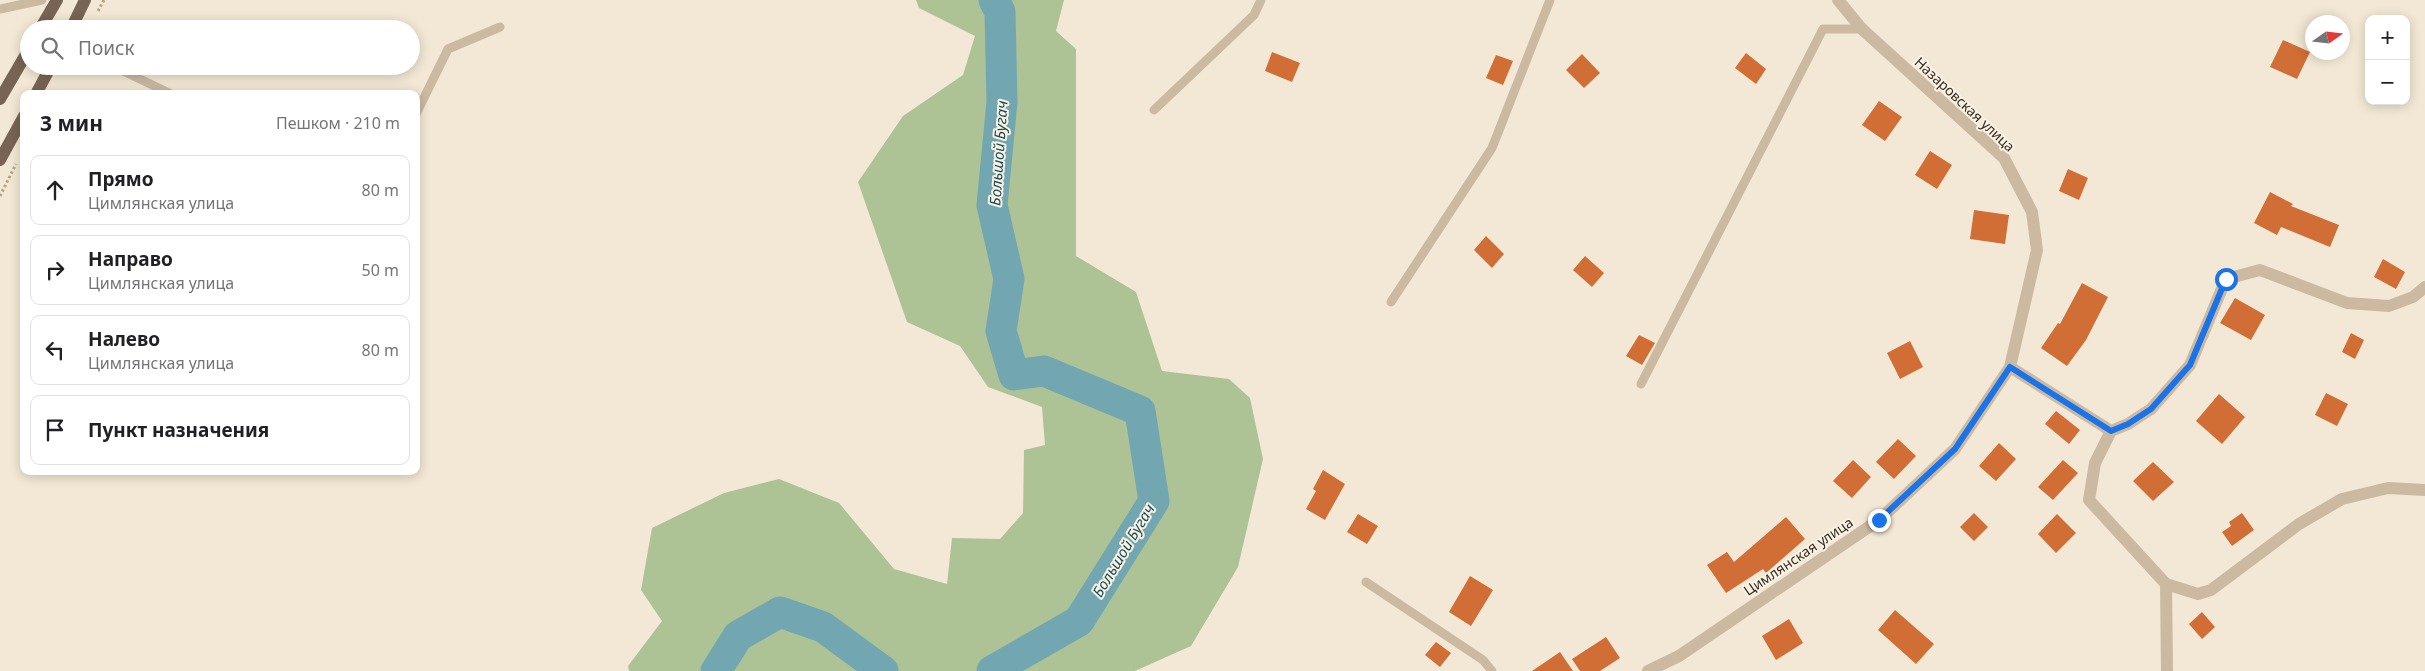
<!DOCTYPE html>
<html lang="ru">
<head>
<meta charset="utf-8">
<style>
	:root { --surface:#fff; --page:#f6f6f6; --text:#202124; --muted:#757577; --line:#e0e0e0 }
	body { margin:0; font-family:"Noto Sans",sans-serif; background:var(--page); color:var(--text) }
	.controls { position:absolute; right:15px; top:15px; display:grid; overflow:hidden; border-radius:10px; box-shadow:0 2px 12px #0003 }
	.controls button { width:45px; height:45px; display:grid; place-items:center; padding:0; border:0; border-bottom:1px solid var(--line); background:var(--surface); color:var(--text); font:25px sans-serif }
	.compass { position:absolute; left:2305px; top:15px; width:45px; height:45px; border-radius:50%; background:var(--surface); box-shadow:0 2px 12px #0003; rotate:76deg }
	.stop { position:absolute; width:15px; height:15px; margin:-11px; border:4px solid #1a73e8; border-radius:50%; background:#fff }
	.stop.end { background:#1a73e8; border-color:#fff; box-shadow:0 1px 5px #0008 }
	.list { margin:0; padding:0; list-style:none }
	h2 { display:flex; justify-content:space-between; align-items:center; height:65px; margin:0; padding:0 20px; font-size:21px }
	h2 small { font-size:16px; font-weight:400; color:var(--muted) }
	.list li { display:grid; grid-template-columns:32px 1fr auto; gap:15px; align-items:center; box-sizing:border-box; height:70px; margin:0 10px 10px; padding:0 10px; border:1px solid var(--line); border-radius:10px }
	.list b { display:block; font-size:19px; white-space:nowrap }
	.list p { margin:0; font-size:16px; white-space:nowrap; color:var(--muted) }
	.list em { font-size:16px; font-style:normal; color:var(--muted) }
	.icon { flex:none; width:28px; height:28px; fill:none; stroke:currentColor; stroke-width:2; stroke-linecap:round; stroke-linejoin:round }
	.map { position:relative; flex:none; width:2425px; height:671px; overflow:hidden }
	.search { position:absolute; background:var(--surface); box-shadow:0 2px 12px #0003; left:20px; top:20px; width:400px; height:55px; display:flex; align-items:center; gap:12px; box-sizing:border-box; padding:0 18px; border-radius:28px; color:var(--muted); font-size:19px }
	.panel { position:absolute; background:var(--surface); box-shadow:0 2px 12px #0003; left:20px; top:90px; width:400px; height:385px; border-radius:10px }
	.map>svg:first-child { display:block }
	.green { fill:#adc295 }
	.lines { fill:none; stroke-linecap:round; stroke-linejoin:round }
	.river { stroke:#72a7b2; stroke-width:31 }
	.building { fill:#d06e36 }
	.path { stroke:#b7a38b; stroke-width:3; stroke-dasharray:2.5 2.5; stroke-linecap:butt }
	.lane { stroke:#cbb9a1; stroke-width:9 }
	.street { stroke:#cbb9a1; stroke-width:12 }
	.primary { stroke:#786454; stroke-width:12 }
	.route { stroke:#1a73e8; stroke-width:6 }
	.labels { text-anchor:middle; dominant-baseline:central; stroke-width:4; stroke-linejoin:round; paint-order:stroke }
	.street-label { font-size:14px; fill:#352b24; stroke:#faf2e2 }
	.water-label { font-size:15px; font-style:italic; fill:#174c59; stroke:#faf2e2 }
</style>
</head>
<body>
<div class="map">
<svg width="2425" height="671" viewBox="0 0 2425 671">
	<rect width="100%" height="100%" fill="#f3e8d5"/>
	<path class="green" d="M916,0H1064L1056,31L1076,49V256L1136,292L1162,371L1229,379L1250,398L1263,459L1238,567L1191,646L1135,671H629L628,666L662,621L641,590L652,528L724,493L779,479L839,503L894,569L947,584L952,538L1000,539L1023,513L1024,450L1045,445L1042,407L988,387L960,346L907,322L858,182L903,116L963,75L975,36L919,8Z"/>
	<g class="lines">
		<path class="river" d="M716,671L738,636L780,612L823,627L883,671
			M992,671L1079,621L1154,501L1140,411L1044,371L1014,375L1001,331L1009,279L992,205L1002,102L1000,12L994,0"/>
	</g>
	<path class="building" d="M2283,40L2310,52L2297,79L2270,67Z
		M1272,52L1300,63L1292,82L1265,71Z
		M1746,53L1766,69L1756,84L1735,68Z
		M1582,54L1600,73L1584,88L1566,70Z
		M1496,55L1513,61L1503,85L1486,78Z
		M1879,101L1902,117L1885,141L1862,125Z
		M1930,151L1952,165L1937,189L1915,175Z
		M2068,169L2088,178L2079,200L2059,191Z
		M2270,192L2293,204L2291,206L2339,225L2330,247L2281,227L2277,235L2254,223Z
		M1974,210L2009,215L2005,244L1970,239Z
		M1486,236L1504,254L1492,268L1474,250Z
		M1585,256L1604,273L1592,287L1573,270Z
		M2383,259L2405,272L2396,289L2374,277Z
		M2082,283L2108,297L2086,340L2067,366L2041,348L2058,323L2060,324Z
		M2235,298L2265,315L2251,340L2220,323Z
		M2351,333L2364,340L2355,359L2342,352Z
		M1639,335L1655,343L1642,365L1626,356Z
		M1910,341L1923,367L1900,379L1887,353Z
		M2326,393L2348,404L2337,426L2315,415Z
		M2219,394L2245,417L2222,444L2196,421Z
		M2056,411L2080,430L2069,444L2045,424Z
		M1898,439L1916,456L1894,479L1876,462Z
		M1999,443L2016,459L1996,481L1979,466Z
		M1853,460L1871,477L1852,498L1833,481Z
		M2063,460L2078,473L2053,500L2038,487Z
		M2153,462L2174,482L2153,501L2133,481Z
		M1323,470L1345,484L1325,520L1306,509L1316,491L1313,489Z
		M1974,513L1988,527L1974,541L1960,527Z
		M2242,513L2254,530L2232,546L2222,532L2231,526L2229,522Z
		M1358,514L1378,526L1367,544L1347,532Z
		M2057,514L2076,533L2056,553L2038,534Z
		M1786,517L1805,539L1766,573L1763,569L1726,593L1707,565L1727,552L1734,562Z
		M1470,576L1493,590L1471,626L1449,612Z
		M1895,610L1934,644L1916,664L1878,630Z
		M2202,612L2215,627L2202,639L2189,624Z
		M1789,619L1803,643L1776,660L1762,636Z
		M1606,637L1620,658L1600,671H1580L1572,659Z
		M1436,642L1451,653L1440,667L1425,655Z
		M1560,652L1573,671H1532Z"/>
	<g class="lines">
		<path class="path" d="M98,11L104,0
			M0,196L16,164"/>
		<path class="lane" d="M0,9L42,0
			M113,66L171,94
			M1154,110L1254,15L1261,0
			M416,114L448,49L500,27
			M1391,302L1492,148L1550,0
			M1641,384L1823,29H1862
			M1366,582L1483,660L1492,671"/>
		<path class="street" d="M2010,367L2111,431L2128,424L2151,409L2190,365L2226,279L2260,270L2347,303L2389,306L2413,297L2425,287
			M2111,431L2095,463L2089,500L2166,584L2198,594L2211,590L2299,524L2342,499L2388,488L2425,490
			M2166,584L2167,671
			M1648,671L1679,656L1879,520L1955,449L2010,367L2037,250L2032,212L2004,158L1862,29L1838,0"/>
		<path class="primary" d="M40,29L57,0
			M71,29L85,0
			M36,94L51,66
			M0,99L29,49
			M0,160L24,116"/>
	</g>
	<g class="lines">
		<path class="route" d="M1879,520L1955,449L2010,367L2111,431L2128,424L2151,409L2190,365L2226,279"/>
	</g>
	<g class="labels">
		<g class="street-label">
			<text transform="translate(1965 104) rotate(43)">Назаровская улица</text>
			<text transform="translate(1798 556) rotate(-34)">Цимлянская улица</text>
		</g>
		<g class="water-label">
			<text transform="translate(998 153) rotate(-86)">Большой Бугач</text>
			<text transform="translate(1123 550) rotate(-59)">Большой Бугач</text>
		</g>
	</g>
</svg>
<div class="controls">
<button>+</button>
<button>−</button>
</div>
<svg class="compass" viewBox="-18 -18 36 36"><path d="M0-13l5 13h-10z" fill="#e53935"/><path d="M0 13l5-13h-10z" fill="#757577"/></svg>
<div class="stop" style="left:2226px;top:279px"></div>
<div class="stop end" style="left:1879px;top:520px"></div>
<div class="search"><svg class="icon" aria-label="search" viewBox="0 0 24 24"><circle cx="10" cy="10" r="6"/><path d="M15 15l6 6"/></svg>Поиск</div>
<section class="panel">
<h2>3 мин<small>Пешком · 210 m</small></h2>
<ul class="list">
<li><svg class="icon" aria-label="ahead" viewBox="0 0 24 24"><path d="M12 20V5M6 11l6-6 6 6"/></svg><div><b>Прямо</b><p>Цимлянская улица</p></div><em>80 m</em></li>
<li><svg class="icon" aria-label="right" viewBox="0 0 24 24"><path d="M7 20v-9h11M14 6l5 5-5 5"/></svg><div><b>Направо</b><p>Цимлянская улица</p></div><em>50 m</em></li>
<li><svg class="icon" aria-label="left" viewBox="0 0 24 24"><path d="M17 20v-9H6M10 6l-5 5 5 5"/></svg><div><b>Налево</b><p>Цимлянская улица</p></div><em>80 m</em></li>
<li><svg class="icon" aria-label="arrive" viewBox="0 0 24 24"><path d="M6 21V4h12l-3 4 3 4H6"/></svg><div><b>Пункт назначения</b></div></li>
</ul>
</section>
</div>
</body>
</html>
